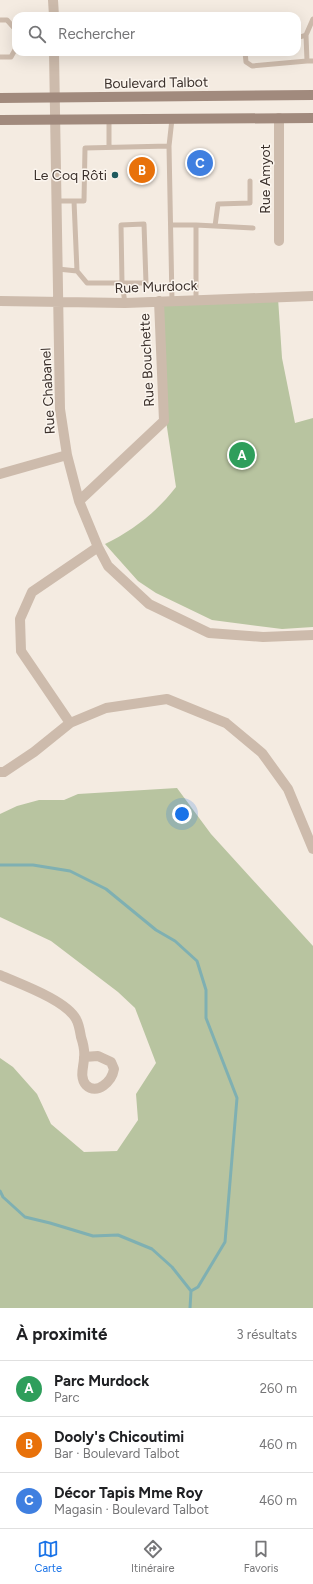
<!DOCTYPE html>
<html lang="fr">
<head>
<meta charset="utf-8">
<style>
	:root { --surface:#fff; --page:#f2f2f2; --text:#202124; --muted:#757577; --line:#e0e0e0; --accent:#1a73e8 }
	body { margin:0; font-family:Figtree,sans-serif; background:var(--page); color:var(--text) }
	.you { position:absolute; left:182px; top:814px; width:14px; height:14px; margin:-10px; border:3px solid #fff; border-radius:50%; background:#1a73e8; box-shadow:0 0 0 6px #1a73e833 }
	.badge { display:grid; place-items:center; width:26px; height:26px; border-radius:50%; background:var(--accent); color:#fff; font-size:13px; font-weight:700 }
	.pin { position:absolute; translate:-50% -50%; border:2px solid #fff; box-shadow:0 1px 4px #0006 }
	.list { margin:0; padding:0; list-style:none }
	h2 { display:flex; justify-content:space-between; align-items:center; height:52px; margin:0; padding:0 16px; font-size:17px }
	h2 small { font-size:13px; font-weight:400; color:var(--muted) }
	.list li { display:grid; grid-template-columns:26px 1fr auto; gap:12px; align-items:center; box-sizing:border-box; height:56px; padding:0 16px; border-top:1px solid var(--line) }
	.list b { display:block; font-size:15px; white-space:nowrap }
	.list p { margin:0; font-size:13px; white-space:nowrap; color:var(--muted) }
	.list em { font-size:13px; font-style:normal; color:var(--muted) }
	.icon { flex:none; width:22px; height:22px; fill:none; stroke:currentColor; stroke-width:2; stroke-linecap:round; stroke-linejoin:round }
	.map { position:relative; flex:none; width:313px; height:1308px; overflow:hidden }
	.search { position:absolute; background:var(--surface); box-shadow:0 4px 16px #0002; left:12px; right:12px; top:12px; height:44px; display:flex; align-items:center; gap:10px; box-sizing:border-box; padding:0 14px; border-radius:12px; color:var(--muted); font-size:15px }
	.sheet { height:220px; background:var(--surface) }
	nav { display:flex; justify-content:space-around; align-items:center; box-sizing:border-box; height:56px; border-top:1px solid var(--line); background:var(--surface); font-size:11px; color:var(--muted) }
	nav a { display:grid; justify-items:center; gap:2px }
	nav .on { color:var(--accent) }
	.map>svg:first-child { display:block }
	.green { fill:#b8c4a0 }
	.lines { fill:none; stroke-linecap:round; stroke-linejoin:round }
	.stream { stroke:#7fb0b2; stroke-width:3 }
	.lane { stroke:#cdbbac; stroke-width:5 }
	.street { stroke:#cdbbac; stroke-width:10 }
	.secondary { stroke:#a18a7d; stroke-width:10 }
	.poi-dot { fill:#1f5a5e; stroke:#fbf5ee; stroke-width:1.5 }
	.labels { text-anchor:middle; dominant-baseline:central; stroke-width:3; stroke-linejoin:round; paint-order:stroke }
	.street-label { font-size:14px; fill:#3b302b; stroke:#fbf5ee }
	.poi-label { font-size:14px; fill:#3b302b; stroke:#fbf5ee; text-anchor:end }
</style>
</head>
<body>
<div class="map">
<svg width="313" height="1308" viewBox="0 0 313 1308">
	<rect width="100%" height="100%" fill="#f4ebe1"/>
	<path class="green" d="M278,298L282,358L295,423L313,418V627L282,629L212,620L156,593L138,581L105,544C132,531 157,512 176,487L163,401L159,306Z
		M177,788L211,834L313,946V1308H0V1058L13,1067L37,1094L51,1124L84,1152L117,1151L138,1120L136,1094L156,1063L135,1008L118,992L51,941L0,917V814L17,806L39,800H64L78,794Z"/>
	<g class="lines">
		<path class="stream" d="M0,865H33L70,871L106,889L156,930L175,941L197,961L206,990V1018L237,1098L225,1242L198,1287L191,1291
			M0,1191L3,1197L25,1217L50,1223L93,1236L118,1235L152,1249L172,1267L191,1291L190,1308"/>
		<path class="lane" d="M0,20H7L16,30
			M297,38L306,35
			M245,52L246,62L252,66L307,61L306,35L313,19
			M0,57H11L16,48
			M307,61H313
			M109,146V119
			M169,146L172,119
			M56,201H84L85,148L169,146L172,301
			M74,201L77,271L87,283H146L144,224L121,225L122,283L125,303
			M171,225H196V300
			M196,225L253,228
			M215,226L218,204L250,203V181
			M58,269L77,271"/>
		<path class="street" d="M53,0L54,16
			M54,52L60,409L67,455L79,501L98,547L108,566L149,604L209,633L263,637L313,635
			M279,118V241
			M0,301L125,303L313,296
			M0,474L67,455
			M79,501L164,421L159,301
			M70,723L21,651L20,619L32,592L98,547
			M0,772H4L34,752L70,723L106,708L167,699L226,723L262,753L288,789L313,849
			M0,975C20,984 66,1000 76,1019C79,1024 80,1031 81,1037C83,1043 85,1051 84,1058C84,1066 79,1077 86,1085C97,1096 112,1081 114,1069L111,1062L98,1056L84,1057"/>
		<path class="secondary" d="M0,98L313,95
			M0,120L313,118"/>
	</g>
	<circle class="poi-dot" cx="115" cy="175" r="4"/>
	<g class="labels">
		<g class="street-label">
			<text transform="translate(156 83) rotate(-1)">Boulevard Talbot</text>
			<text transform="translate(265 179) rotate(-90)">Rue Amyot</text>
			<text transform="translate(156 287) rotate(-2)">Rue Murdock</text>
			<text transform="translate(147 360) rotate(-93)">Rue Bouchette</text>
			<text transform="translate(48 391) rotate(-93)">Rue Chabanel</text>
		</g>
		<g class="poi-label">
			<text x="107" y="175">Le Coq Rôti</text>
		</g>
	</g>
</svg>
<div class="you"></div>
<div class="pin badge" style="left:242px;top:455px;background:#2e9e5b">A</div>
<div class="pin badge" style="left:142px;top:170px;background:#e8710a">B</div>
<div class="pin badge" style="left:200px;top:163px;background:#3f7fe0">C</div>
<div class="search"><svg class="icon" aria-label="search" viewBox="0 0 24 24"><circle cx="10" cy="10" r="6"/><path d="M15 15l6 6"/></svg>Rechercher</div>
</div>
<section class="sheet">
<h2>À proximité<small>3 résultats</small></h2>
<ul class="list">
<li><span class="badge" style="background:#2e9e5b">A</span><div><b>Parc Murdock</b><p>Parc</p></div><em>260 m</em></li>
<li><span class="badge" style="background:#e8710a">B</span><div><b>Dooly's Chicoutimi</b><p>Bar · Boulevard Talbot</p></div><em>460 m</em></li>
<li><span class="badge" style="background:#3f7fe0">C</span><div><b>Décor Tapis Mme Roy</b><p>Magasin · Boulevard Talbot</p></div><em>460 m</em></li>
</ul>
</section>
<nav>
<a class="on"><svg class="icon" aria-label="map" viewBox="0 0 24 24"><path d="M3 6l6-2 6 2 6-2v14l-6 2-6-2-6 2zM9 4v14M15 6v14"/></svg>Carte</a>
<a><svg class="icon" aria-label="directions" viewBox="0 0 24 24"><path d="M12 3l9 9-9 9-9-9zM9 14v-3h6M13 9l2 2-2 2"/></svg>Itinéraire</a>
<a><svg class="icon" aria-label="saved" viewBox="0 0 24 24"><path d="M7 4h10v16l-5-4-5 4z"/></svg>Favoris</a>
</nav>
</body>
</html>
